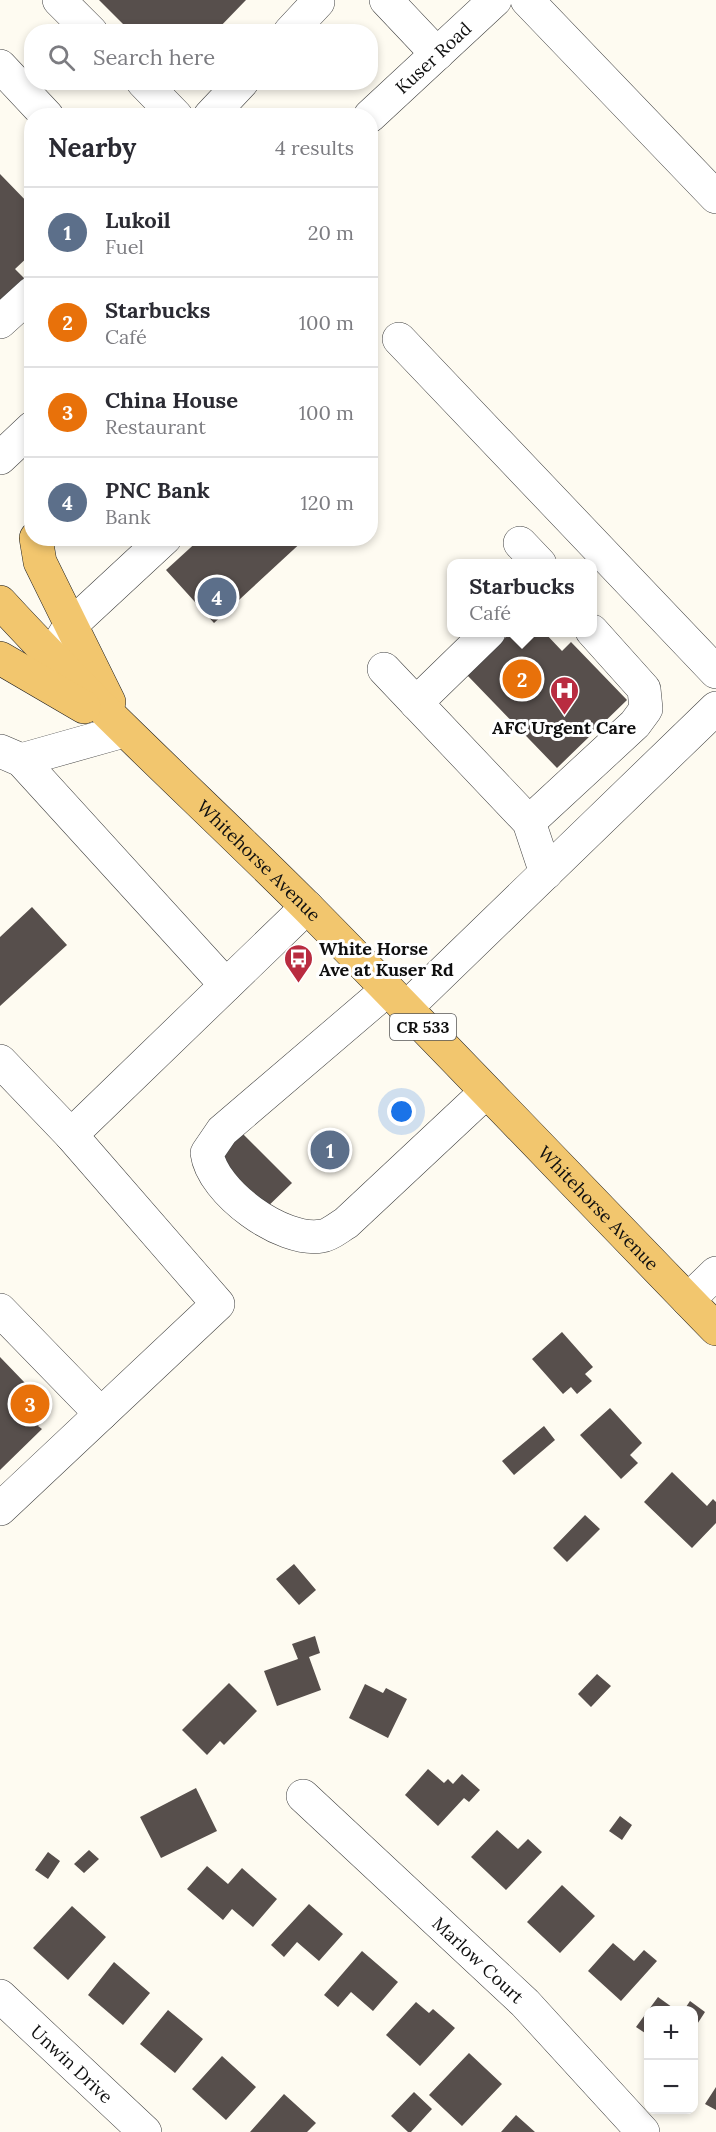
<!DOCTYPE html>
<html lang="en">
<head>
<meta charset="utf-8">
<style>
	:root { --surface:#fff; --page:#f2f2f3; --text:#2b2b33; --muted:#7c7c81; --line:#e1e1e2; --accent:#2563eb }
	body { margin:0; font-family:Lora,serif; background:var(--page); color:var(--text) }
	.controls { position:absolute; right:18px; bottom:18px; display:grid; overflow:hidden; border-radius:12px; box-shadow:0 3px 9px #0003 }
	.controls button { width:54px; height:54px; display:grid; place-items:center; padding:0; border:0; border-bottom:2px solid var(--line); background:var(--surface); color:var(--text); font:30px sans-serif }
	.you { position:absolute; left:402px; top:1112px; width:21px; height:21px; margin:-15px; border:4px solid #fff; border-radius:50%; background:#1a73e8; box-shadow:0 0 0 9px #1a73e833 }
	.badge { display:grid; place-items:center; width:39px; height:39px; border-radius:50%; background:var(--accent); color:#fff; font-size:20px; font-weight:700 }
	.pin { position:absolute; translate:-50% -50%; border:3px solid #fff; box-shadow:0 2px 6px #0006 }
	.popup { position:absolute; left:447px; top:559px; width:150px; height:78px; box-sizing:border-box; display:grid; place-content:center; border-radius:12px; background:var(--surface); filter:drop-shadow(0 2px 4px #0005); font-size:20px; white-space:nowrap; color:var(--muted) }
	.popup b { font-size:22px; color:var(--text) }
	.popup::after { content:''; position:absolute; left:50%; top:100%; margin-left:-12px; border:12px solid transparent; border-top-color:var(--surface) }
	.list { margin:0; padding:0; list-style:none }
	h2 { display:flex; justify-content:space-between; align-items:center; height:78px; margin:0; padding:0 24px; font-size:26px }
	h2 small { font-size:20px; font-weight:400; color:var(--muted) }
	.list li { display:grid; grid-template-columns:39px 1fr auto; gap:18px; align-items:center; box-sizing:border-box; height:90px; padding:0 24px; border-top:2px solid var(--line) }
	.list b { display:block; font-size:22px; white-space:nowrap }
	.list p { margin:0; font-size:20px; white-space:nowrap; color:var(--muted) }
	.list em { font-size:20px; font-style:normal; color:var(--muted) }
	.icon { flex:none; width:33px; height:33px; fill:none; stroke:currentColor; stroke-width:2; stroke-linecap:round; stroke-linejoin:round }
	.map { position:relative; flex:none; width:716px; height:2132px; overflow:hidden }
	.search { position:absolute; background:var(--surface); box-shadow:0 3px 9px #0003; left:24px; top:24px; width:354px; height:66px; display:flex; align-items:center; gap:15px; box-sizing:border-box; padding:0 21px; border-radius:24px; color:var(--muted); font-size:22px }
	.panel { position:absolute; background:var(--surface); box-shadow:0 3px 9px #0003; left:24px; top:108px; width:354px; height:438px; border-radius:24px }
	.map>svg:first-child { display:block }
	.building { fill:#574f4c }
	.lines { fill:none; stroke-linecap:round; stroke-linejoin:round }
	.minor-casing { stroke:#424242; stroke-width:34 }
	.major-casing { stroke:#202020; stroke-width:34 }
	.minor { stroke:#fff; stroke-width:33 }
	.major { stroke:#f2c66e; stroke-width:33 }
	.labels { text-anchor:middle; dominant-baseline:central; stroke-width:6; stroke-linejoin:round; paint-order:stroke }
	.shield { fill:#fff; stroke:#575757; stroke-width:1.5 }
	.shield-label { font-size:16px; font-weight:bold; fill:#0f0f0f }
	.street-label { font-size:18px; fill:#0f0f0f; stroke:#fff }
	.poi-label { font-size:18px; font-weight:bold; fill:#0f0f0f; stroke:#fff }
</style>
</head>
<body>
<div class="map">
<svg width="716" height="2132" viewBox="0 0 716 2132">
	<rect width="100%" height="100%" fill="#fefbf1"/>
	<path class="building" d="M99,0H246L215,32H131Z
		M0,174L32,207V253L15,269L24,278L0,301Z
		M201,538H306L214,623L166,570Z
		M511,632H544L562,651L571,642L627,700L557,768L467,675Z
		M32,907L67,945L0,1006V937Z
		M243,1134L292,1183L260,1214L212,1164Z
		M562,1332L593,1367L585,1374L592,1381L577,1394L571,1387L563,1394L532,1359Z
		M0,1357L51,1410L38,1426L42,1429L0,1470Z
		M610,1408L642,1443L630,1455L638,1463L621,1479L580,1435Z
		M544,1426L555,1440L514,1475L502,1461Z
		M672,1472L707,1506L713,1499L716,1502V1523L692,1548L644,1502Z
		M585,1515L600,1529L567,1562L553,1548Z
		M294,1564L316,1590L299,1605L276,1579Z
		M315,1636L320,1653L309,1657L321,1690L277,1706L264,1671L298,1659L292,1644Z
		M597,1674L611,1686L591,1707L578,1694Z
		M229,1683L257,1711L224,1745L220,1741L207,1755L182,1730Z
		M365,1684L383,1693L386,1688L407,1699L388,1738L349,1718Z
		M428,1769L444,1783L448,1779L453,1784L462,1774L480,1790L469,1802L464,1798L438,1826L405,1795Z
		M196,1788L217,1831L161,1858L140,1817Z
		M620,1816L632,1825L622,1840L609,1831Z
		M497,1830L518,1849L528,1839L542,1852L506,1890L471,1857Z
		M89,1850L99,1859L84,1873L74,1864Z
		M48,1852L60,1861L48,1879L35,1870Z
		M207,1866L228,1884L242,1868L277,1899L253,1927L232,1909L223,1920L187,1889Z
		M562,1885L595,1916L560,1953L527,1922Z
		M309,1904L343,1934L319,1961L297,1942L284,1957L271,1945Z
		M72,1906L106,1937L68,1980L33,1948Z
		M613,1943L634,1961L644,1950L657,1961L621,2001L588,1971Z
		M362,1951L398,1982L373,2011L351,1992L338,2007L324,1995Z
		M114,1962L150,1993L123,2025L88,1995Z
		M658,1997L676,2010H648V2035L636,2027Z
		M690,2001L705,2012L694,2029V2010H684Z
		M416,2002L429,2013L433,2009L455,2028L420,2066L386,2035Z
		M168,2010L203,2039L175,2073L140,2044Z
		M469,2053L502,2084L462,2126L429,2095Z
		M222,2056L256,2087L226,2120L192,2089Z
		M716,2087V2110L705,2104Z
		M414,2092L432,2109L411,2132H408L391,2116Z
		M284,2094L316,2123L307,2132H250Z
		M516,2115L535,2132H501Z"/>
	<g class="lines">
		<defs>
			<g id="minor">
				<path d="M59,0L91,32"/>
				<path d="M386,0L437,54"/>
				<path d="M527,0L716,197"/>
				<path d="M290,32L318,2L316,0"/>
				<path d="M0,66L47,116"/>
				<path d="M143,82L176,116"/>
				<path d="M210,116L242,82"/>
				<path id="s1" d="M370,116L495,0"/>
				<path d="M0,322L32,293"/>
				<path d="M399,339L716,672"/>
				<path d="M0,458L32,428"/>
				<path d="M520,543L540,564"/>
				<path d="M57,647L69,627L165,538"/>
				<path d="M384,669L529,822L546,873"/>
				<path d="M416,703L489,632"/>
				<path d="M0,751L21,760L226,985"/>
				<path d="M21,760L124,731"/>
				<path d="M529,822L635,724L646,709L644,689L592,631"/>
				<path d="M387,990L222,1131L207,1153C212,1192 282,1243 322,1236C330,1235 339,1227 346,1223L486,1092"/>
				<path d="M405,1009L716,708"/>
				<path d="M0,1061L71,1135"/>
				<path d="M688,1300L716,1273"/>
				<path d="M0,1310L101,1414"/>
				<path d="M0,1509L218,1304L71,1135L307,907"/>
				<path id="s2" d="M303,1796L525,2003L643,2132"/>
				<path id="s3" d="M0,1996L145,2132"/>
			</g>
			<g id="major">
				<path d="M36,538L40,562L109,702"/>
				<path id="s4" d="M0,602C98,709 206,806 309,909C446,1048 580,1189 716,1329"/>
				<path d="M0,658L84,707"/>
			</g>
		</defs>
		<use href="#minor" class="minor-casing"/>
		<use href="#major" class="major-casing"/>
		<use href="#minor" class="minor"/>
		<use href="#major" class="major"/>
	</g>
	<defs>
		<symbol id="hospital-pin" viewBox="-11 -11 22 30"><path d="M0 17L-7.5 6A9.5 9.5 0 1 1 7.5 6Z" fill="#b92c40" stroke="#fff"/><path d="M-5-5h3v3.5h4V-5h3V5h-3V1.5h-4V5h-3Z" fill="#fff"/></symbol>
		<symbol id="bus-pin" viewBox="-11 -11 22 30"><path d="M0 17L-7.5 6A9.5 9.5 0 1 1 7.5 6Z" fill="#b92c40" stroke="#fff"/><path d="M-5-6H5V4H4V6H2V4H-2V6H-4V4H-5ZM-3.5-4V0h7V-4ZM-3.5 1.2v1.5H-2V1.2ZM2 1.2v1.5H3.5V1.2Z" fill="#fff"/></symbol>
	</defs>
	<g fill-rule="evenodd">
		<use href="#hospital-pin" x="548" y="674" width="33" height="45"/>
		<use href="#bus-pin" x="282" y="942" width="33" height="45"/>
	</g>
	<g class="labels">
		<rect class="shield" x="390" y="1014" width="66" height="26" rx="4.5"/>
		<g class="shield-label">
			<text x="423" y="1027">CR 533</text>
		</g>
		<g class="street-label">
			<text stroke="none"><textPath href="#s1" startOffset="86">Kuser Road</textPath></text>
			<text stroke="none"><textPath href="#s4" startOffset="366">Whitehorse Avenue</textPath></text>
			<text stroke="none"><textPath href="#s4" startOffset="852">Whitehorse Avenue</textPath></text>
			<text stroke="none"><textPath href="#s2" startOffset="240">Marlow Court</textPath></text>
			<text stroke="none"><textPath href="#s3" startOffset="99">Unwin Drive</textPath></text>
		</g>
		<g class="poi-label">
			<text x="564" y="727">AFC Urgent Care</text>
			<text x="319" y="948" text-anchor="start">White Horse<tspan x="319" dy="21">Ave at Kuser Rd</tspan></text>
		</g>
	</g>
</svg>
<div class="controls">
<button>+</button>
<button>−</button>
</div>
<div class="you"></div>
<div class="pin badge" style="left:330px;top:1150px;background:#5c6f8a">1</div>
<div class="pin badge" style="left:522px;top:679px;background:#e8710a">2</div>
<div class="popup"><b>Starbucks</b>Café</div>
<div class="pin badge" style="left:30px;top:1404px;background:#e8710a">3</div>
<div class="pin badge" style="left:217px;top:597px;background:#5c6f8a">4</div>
<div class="search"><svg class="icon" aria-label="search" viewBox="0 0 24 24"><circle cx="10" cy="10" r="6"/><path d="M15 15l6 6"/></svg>Search here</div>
<section class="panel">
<h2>Nearby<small>4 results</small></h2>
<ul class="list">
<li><span class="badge" style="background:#5c6f8a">1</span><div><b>Lukoil</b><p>Fuel</p></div><em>20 m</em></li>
<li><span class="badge" style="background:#e8710a">2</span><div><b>Starbucks</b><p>Café</p></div><em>100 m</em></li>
<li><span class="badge" style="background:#e8710a">3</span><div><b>China House</b><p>Restaurant</p></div><em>100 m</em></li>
<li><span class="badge" style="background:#5c6f8a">4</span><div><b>PNC Bank</b><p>Bank</p></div><em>120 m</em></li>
</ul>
</section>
</div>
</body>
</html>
